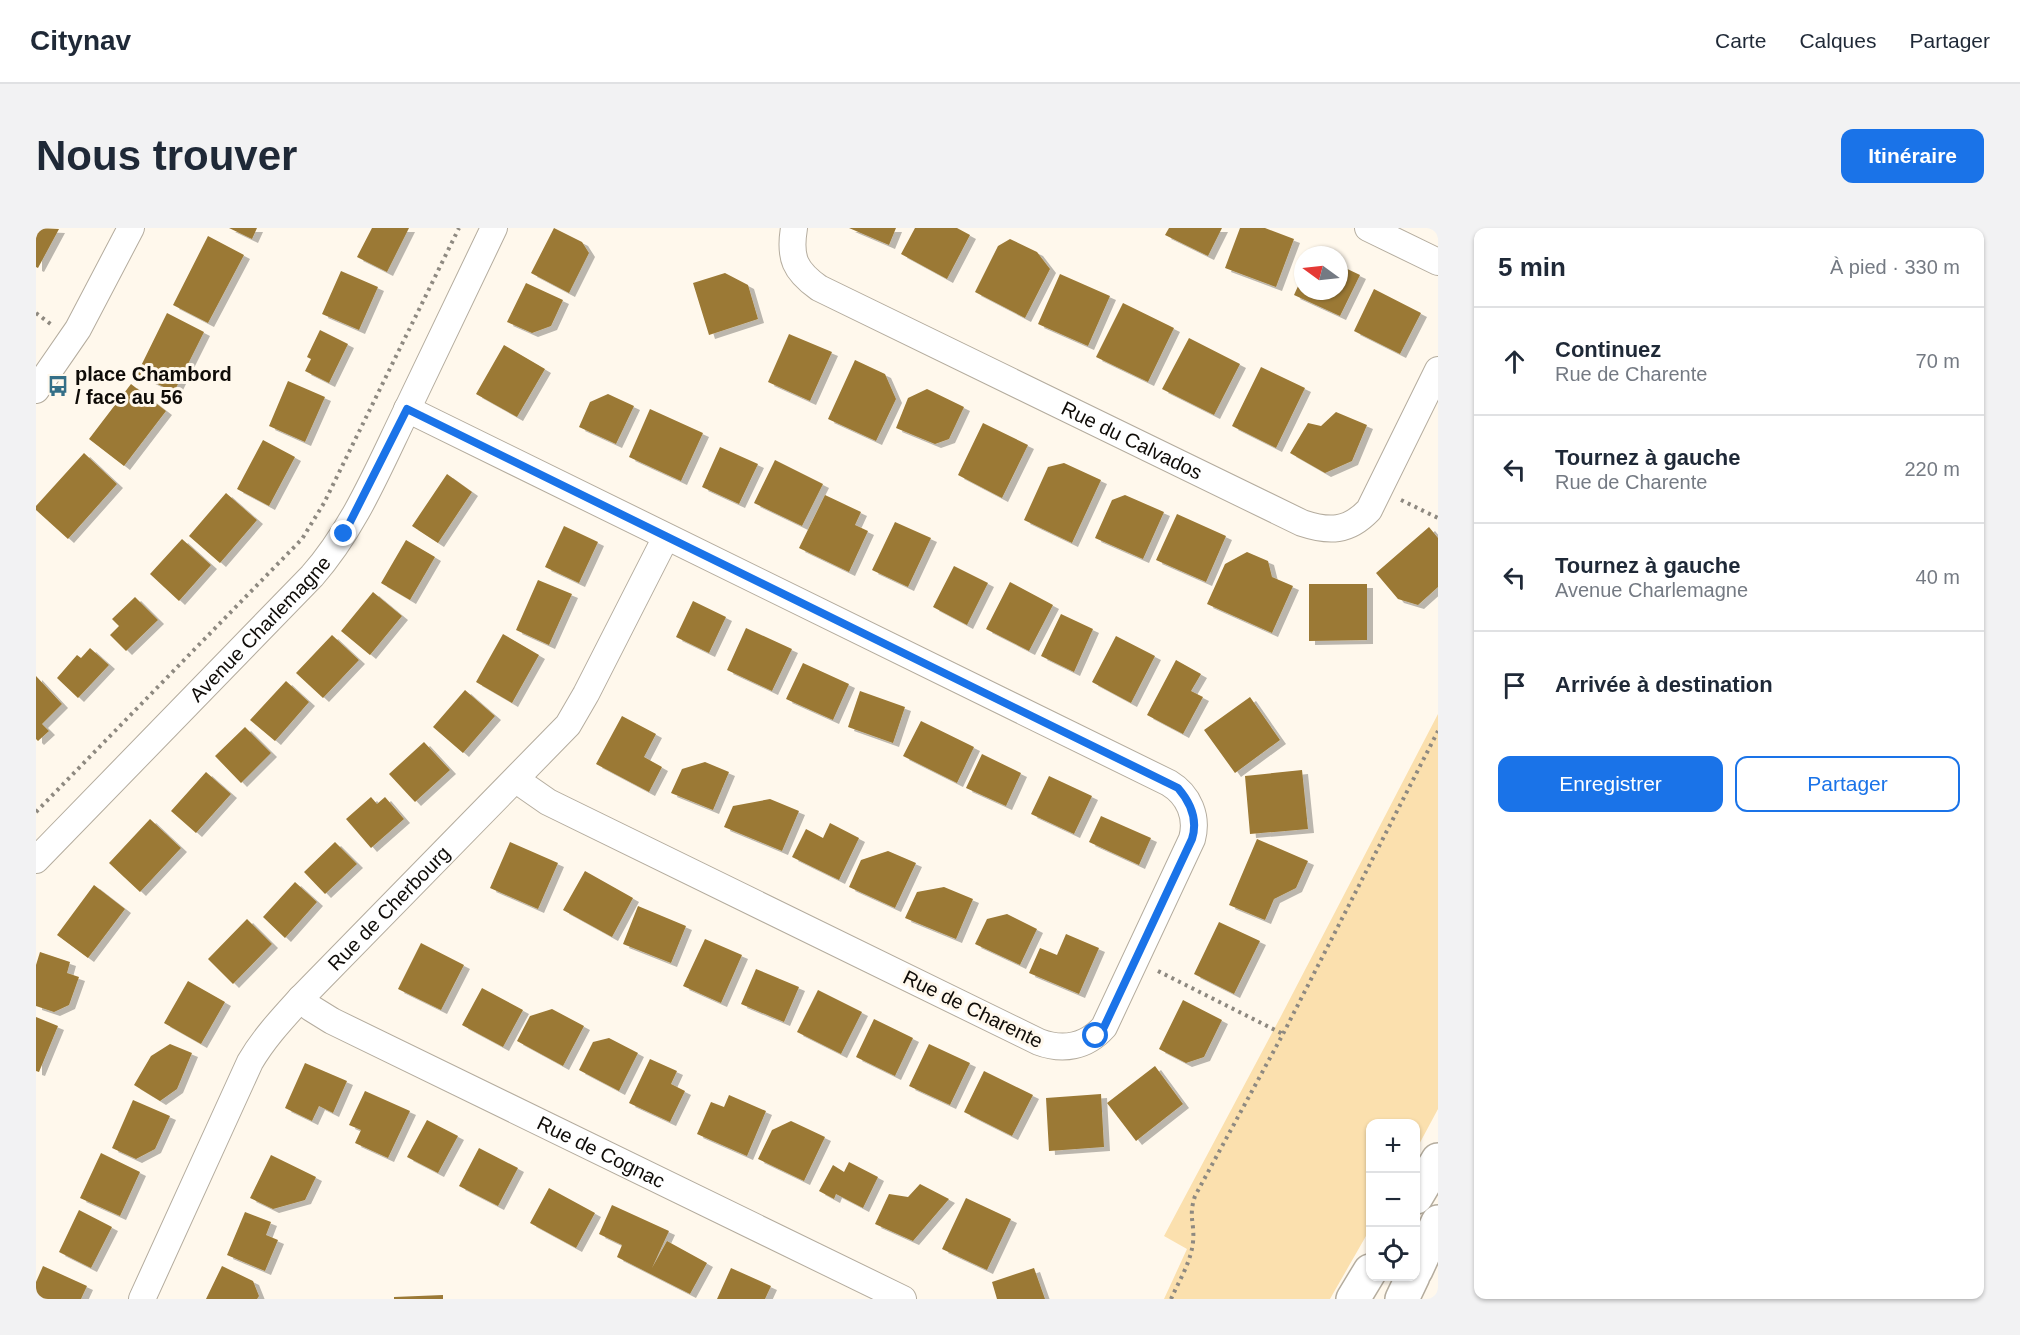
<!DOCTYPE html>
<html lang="fr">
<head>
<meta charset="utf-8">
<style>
	:root { --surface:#fff; --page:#f2f2f3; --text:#1f2937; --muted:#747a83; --line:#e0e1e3; --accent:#1a73e8 }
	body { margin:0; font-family:Helvetica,sans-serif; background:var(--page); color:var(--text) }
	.controls { position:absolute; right:18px; bottom:18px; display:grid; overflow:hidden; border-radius:12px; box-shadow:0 2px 4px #0004 }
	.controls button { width:54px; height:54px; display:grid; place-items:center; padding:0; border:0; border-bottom:2px solid var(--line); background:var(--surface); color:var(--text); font:30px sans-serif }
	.compass { position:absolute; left:1258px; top:18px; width:54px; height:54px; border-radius:50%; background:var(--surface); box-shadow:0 2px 4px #0004; rotate:285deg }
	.stop { position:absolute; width:18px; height:18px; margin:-14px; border:4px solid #1a73e8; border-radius:50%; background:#fff }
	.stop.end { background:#1a73e8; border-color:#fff; box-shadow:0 2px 6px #0008 }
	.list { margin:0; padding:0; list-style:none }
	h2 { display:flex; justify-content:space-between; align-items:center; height:78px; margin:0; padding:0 24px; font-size:26px }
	h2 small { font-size:20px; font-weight:400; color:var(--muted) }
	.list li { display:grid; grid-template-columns:39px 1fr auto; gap:18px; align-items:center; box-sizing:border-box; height:108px; padding:0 24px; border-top:2px solid var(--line) }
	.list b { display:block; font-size:22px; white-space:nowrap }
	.list p { margin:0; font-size:20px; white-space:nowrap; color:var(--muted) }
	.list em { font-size:20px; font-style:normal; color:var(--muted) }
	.actions { display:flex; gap:12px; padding:18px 24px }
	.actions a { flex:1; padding:14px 0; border:2px solid var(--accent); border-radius:12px; text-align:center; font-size:21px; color:var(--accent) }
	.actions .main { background:var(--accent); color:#fff }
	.icon { flex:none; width:33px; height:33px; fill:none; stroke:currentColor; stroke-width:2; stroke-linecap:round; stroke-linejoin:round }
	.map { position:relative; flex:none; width:1402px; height:1071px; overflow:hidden; border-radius:12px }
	header { display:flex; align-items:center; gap:36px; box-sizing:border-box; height:84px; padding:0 30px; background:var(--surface); border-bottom:2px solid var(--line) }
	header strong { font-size:28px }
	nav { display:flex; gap:33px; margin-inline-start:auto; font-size:21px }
	.intro { display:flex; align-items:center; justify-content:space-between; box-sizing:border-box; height:144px; padding:0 36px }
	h1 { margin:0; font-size:42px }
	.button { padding:15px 27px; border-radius:12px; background:var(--accent); color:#fff; font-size:21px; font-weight:700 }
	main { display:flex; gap:36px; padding:0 36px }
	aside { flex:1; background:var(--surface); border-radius:12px; box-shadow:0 2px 4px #0004 }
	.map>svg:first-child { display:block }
	.green { fill:#fbe0ae }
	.building { fill:#9b7935; filter:url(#shadow) }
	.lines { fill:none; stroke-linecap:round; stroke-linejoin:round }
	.street-casing { stroke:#b4ac9e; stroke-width:28 }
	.highway-casing { stroke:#b4ac9e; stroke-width:36 }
	.path { stroke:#8e8980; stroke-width:4; stroke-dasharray:3 4.5; stroke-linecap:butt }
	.street { stroke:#fff; stroke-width:26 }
	.highway { stroke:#fff; stroke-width:33 }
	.route { stroke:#1a73e8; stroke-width:8 }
	.labels { text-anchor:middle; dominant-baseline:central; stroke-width:6; stroke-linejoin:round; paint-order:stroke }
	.poi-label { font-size:20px; font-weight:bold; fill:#0f0c08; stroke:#fff8ec; text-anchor:start }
	.street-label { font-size:20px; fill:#0f0c08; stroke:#fff8ec }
</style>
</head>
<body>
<header>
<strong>Citynav</strong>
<nav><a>Carte</a><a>Calques</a><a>Partager</a></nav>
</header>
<div class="intro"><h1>Nous trouver</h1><a class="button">Itinéraire</a></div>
<main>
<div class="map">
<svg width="1402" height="1071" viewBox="0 0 1402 1071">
	<defs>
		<filter id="shadow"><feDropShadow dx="6" dy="4" stdDeviation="0" flood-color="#0004"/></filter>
	</defs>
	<rect width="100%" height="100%" fill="#fff8ec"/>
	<path class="green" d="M1402,486V881L1380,922V896H1334V1001L1294,1071H1128L1151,1021L1128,1008L1244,790Z"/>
	<path class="building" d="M0,0L23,1L2,40L0,39Z
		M193,0H221L216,11Z
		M336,0H373L351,44L321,29Z
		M518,0L546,14L553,25L533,65L495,45Z
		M813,0H860L853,17Z
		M879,0H921L934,7L911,51L865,26Z
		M1133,0H1186L1172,28L1129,7Z
		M1204,0H1229L1258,11L1240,59L1189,40Z
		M172,8L208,27L172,95L137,77Z
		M974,11L1001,24L1014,41L989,90L939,64L962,18Z
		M1303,37L1324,47L1304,88L1258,67L1267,47V63H1303Z
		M305,43L342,59L323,102L286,86Z
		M689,45L712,57L722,91L673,107L657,55Z
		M1024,46L1074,68L1052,118L1002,96Z
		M490,55L527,72L515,98L496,105L471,94Z
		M1338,61L1385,85L1364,126L1318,103Z
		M1087,75L1138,100L1112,154L1060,129Z
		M131,85L168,104L138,164L101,146Z
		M284,102L312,116L293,155L269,143L275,131L271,129Z
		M753,106L796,124L774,173L732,154Z
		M1153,110L1204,136L1178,187L1126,161Z
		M468,117L509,141L481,189L440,166Z
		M819,132L849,146L860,171L840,213L792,191Z
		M1225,139L1269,160L1240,220L1196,198Z
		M252,153L289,169L269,214L233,198Z
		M95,156L130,183L88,238L53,211Z
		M891,161L928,179L913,211L899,216L860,200L872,170Z
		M572,166L598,178L580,216L543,199L554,174Z
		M614,181L667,205L645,253L593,229Z
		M1300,184L1331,197L1316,233L1289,245L1254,225L1272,195L1285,198Z
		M947,195L992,217L966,270L922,247Z
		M227,212L259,229L233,278L201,261Z
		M684,219L722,236L703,276L666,259Z
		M48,225L81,256L32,311L0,282V278Z
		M739,232L787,256L766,298L718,275Z
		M1028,235L1065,252L1036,315L988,292L1012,239Z
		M411,246L436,264L402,315L376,298Z
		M190,265L221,292L184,335L153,308Z
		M789,267L825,284L819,297L832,303L813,344L763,320Z
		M1089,267L1128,284L1107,331L1059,310L1076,272Z
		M1141,286L1190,308L1170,354L1120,332Z
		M859,294L895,310L872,359L836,342Z
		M528,298L562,314L543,355L509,339Z
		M1393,299L1402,310V359L1382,377L1362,371L1340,345Z
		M146,311L175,337L143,373L114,346Z
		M370,312L399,329L374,372L345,355Z
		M1211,324L1232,333L1236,349L1257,358L1236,405L1171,376L1189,336Z
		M918,338L952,355L931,397L897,379Z
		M502,352L536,366L513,417L480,402Z
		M974,354L1017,377L993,423L950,401Z
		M1273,356H1331V412L1273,413Z
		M337,364L366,388L334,427L305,403Z
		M99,369L122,392L90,423L74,407L83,398L76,391Z
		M657,373L690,389L673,425L640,409Z
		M1025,386L1057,401L1038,444L1005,428Z
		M710,400L756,421L736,463L691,442Z
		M467,406L503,427L476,475L440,454Z
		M296,407L323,432L287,470L260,445Z
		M1080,408L1119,428L1095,475L1056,454Z
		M54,420L73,437L42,470L21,450L41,427L45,430Z
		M1140,432L1165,446L1155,463L1167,469L1147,506L1111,487Z
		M767,435L813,456L797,492L750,471Z
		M0,448L26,476L6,496L13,503L2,513L0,511Z
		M250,453L273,474L239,513L214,492Z
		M429,462L459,488L427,525L397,499Z
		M824,463L869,479L857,515L812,499Z
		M1214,469L1244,512L1199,545L1168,502Z
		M586,488L620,506L608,529L626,539L613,564L560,536Z
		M885,493L938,519L921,555L867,528Z
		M209,499L235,525L205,555L179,528Z
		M388,514L414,542L379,574L353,546Z
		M946,526L985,545L970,578L930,560Z
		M669,534L693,544L677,582L635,565L646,541Z
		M1266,542L1272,601L1214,606L1209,548Z
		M170,544L195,566L160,605L135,583Z
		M1013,548L1056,568L1038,606L995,586Z
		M335,569L341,576L349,569L368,591L335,620L310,591Z
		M734,571L763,583L746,623L688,599L697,578Z
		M1065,588L1115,610L1103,637L1053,614Z
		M114,591L145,620L104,664L73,635Z
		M794,595L823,610L803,652L756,629L770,601L787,610Z
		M1221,611L1272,633L1260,660L1238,671L1229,692L1193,677Z
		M299,614L321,636L289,666L268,644Z
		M474,614L522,635L502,681L454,660Z
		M852,623L880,635L859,680L813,659L825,632Z
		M549,643L597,670L576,709L527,682Z
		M259,654L281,674L249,710L227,689Z
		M58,657L89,681L52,730L21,707Z
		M908,659L937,671L920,711L869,690L881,664Z
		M602,678L650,698L635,735L587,716Z
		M971,686L1001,701L984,737L939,716L951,691Z
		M211,691L236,716L197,756L172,731Z
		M1183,694L1224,713L1198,766L1158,746Z
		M1030,706L1063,720L1043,766L993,745L1004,720L1021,727Z
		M669,711L706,727L685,775L647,758Z
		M385,715L428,737L405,782L362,761Z
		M4,724L34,734L31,745L43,749L33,777L18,784L0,778V737Z
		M720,741L763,759L748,794L705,776Z
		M152,753L189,774L165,816L128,795Z
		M446,760L487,782L467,819L426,797Z
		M782,762L826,784L805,826L761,804Z
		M1147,772L1186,792L1168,829L1150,835L1123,821Z
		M516,781L548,798L527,838L481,813L494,788Z
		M0,789L22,798L3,844L0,843Z
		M838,791L877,810L859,848L820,829Z
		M573,810L602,825L583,863L543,842L557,814Z
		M134,816L156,825L141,861L124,873L98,857L115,828Z
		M893,816L934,835L914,877L873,858Z
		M614,831L641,843L635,856L649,863L634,894L593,875Z
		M269,835L311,853L297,885L283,878L276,893L249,880Z
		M1119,838L1147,876L1100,913L1071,875Z
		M948,843L997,867L976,908L928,884Z
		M329,863L374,883L352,930L319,915L325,902L313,897Z
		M1065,866L1068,919L1013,923L1010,870Z
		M693,867L730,883L711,928L661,906L675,874L688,879Z
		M97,872L134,888L119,921L100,931L76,920Z
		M391,892L422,908L402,945L371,929Z
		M755,893L789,909L768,953L722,931L736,902Z
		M443,920L482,940L462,978L423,958Z
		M65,925L104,944L84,988L44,970Z
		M235,927L280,949L269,972L237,981L214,970Z
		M813,934L842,949L827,980L800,966L798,971L783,963L797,937L808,944Z
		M884,956L913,971L877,1013L839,996L853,966L872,969Z
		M513,960L559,985L540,1020L494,995Z
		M930,970L975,991L951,1042L906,1021Z
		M576,977L633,1003L616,1040L631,1013L671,1035L654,1066L581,1029L586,1017L563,1006Z
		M43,982L76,999L55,1040L23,1024Z
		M209,984L235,994L230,1007L242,1012L229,1043L191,1027Z
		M7,1038L51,1058L45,1071H0V1054Z
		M186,1038L217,1053L223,1068L221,1071H170Z
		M695,1040L735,1058L729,1071H681Z
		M998,1040L1009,1071H961L956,1054Z
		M407,1067V1071H358V1069Z"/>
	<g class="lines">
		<defs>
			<g id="street">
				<path id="s1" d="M758,0C753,30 759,43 783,60L1266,295C1293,304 1312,304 1333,282L1402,142"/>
				<path d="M1332,0L1402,34"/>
				<path d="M0,162L42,101L95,0"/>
				<path d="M371,181L1133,555C1153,567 1162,589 1156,611L1068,799C1050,819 1027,823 1003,814L512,574L489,558L481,550"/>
				<path id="s2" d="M0,632L276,348C316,303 341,244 367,190C397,126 428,63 458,0"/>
				<path id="s3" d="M265,770L275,780L296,793L867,1071"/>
				<path id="s4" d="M106,1071L214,834C228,810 246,791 265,770L532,497L550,466L630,309"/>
			</g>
			<path id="highway" d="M1380,969L1402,932
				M1380,1042L1402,994
				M1317,1071L1334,1043
				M1366,1071L1377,1048"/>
		</defs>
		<use href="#street" class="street-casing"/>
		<use href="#highway" class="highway-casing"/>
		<path class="path" d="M0,85L16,97
			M1365,272L1402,290
			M0,584L266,311L288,275L423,0
			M1122,743L1247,806
			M1135,1071C1143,1053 1155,1034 1157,1014C1159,995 1152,989 1159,968L1247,806L1402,503"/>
		<use href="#street" class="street"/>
		<use href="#highway" class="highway"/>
	</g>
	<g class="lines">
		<path class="route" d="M308,306L371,181L1142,560C1155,575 1162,592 1156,611L1068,799L1060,808"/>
	</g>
	<defs>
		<symbol id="bus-bare" viewBox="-9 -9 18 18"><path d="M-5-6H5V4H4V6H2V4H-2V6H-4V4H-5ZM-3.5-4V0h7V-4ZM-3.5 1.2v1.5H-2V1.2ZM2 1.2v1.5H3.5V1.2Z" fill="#346f87" stroke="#fff8ec" stroke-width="2.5" paint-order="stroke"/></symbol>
	</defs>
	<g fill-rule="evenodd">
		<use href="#bus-bare" x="7" y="143" width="30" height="30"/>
	</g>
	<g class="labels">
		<g class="poi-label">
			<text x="39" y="146">place Chambord<tspan x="39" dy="23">/ face au 56</tspan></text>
		</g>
		<g class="street-label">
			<text stroke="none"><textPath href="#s1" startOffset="418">Rue du Calvados</textPath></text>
			<text stroke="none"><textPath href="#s2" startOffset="322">Avenue Charlemagne</textPath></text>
			<text stroke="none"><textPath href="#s4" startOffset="468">Rue de Cherbourg</textPath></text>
			<text transform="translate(937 781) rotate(26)">Rue de Charente</text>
			<text stroke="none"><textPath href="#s3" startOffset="338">Rue de Cognac</textPath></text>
		</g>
	</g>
</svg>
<div class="controls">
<button>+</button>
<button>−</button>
<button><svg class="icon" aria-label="locate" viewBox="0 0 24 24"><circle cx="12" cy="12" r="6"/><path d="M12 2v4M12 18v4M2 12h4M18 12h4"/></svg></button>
</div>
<svg class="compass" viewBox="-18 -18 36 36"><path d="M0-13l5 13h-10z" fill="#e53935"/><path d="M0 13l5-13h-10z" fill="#747a83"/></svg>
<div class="stop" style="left:1060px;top:808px"></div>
<div class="stop end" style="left:308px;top:306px"></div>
</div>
<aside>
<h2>5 min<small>À pied · 330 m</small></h2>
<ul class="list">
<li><svg class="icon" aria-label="ahead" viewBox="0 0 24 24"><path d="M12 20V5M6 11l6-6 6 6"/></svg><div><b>Continuez</b><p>Rue de Charente</p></div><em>70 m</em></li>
<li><svg class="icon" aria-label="left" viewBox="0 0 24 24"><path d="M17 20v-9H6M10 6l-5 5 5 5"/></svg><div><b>Tournez à gauche</b><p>Rue de Charente</p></div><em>220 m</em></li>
<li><svg class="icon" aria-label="left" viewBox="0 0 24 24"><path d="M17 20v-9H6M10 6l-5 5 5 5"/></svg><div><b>Tournez à gauche</b><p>Avenue Charlemagne</p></div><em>40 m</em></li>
<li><svg class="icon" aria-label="arrive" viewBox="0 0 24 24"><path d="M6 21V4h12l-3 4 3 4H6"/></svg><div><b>Arrivée à destination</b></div></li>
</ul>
<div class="actions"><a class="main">Enregistrer</a><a>Partager</a></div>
</aside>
</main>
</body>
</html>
